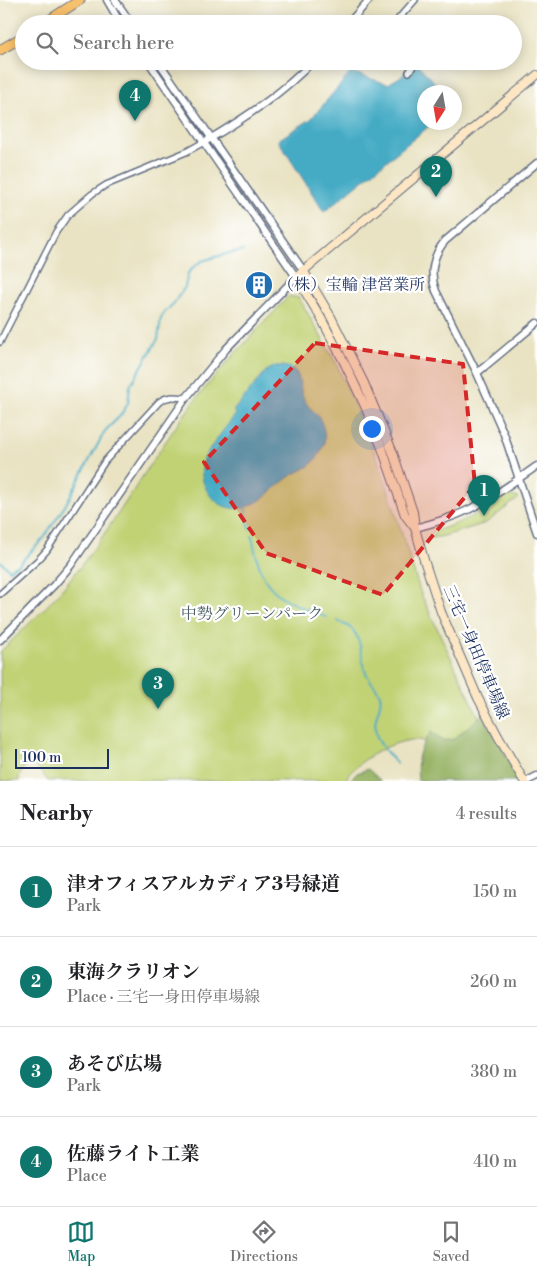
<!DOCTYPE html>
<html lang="en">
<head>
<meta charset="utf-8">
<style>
	:root { --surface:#fff; --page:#f2f2f2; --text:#202124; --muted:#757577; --line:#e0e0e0; --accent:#0f766e }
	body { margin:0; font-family:"Libre Bodoni","Noto Serif JP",serif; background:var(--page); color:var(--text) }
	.compass { position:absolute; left:417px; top:85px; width:45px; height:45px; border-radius:50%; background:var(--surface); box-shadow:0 2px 12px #0003; rotate:191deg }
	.scale { position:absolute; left:15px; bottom:12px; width:94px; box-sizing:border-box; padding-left:5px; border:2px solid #1b2f5e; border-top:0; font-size:14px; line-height:18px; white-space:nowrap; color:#1b2f5e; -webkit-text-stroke:4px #fff; paint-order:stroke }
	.you { position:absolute; left:371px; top:428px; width:18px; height:18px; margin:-12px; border:4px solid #fff; border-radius:50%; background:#1a73e8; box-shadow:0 0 0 8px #1a73e833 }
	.badge { display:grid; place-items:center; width:32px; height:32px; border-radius:50%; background:var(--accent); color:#fff; font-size:16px; font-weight:700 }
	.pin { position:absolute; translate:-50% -41px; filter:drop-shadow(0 1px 2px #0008) }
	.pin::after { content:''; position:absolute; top:26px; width:18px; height:15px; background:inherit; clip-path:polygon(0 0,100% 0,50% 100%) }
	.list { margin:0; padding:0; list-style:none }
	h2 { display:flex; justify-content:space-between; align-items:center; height:65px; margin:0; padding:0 20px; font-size:21px }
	h2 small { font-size:16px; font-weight:400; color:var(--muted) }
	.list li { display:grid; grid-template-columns:32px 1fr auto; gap:15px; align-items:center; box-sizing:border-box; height:90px; padding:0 20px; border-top:1px solid var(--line) }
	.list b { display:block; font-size:19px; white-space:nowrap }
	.list p { margin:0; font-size:16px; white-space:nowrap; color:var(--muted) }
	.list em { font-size:16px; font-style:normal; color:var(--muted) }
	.icon { flex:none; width:28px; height:28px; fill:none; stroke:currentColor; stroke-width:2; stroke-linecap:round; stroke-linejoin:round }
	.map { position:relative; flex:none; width:537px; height:781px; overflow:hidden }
	.search { position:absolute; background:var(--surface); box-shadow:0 2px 12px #0003; left:15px; right:15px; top:15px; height:55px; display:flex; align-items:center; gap:12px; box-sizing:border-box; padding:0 18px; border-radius:28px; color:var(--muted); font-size:19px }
	.sheet { height:425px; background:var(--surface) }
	nav { display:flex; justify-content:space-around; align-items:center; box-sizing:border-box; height:70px; border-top:1px solid var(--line); background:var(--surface); font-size:14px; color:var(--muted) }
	nav a { display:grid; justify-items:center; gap:2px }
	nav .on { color:var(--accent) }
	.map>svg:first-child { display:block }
	.green { fill:#c1d275; stroke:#6e806a }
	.forest { fill:#98b466; stroke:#5a7262 }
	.water { fill:#45abc5; stroke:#306d92 }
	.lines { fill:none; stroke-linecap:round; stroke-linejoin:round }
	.stream { stroke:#45abc5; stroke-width:2 }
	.minor-casing { stroke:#636e81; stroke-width:8 }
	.tertiary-casing { stroke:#636e81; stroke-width:9 }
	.secondary-casing { stroke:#636e81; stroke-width:10 }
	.trunk-casing { stroke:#636e81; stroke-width:11 }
	.minor { stroke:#fff; stroke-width:5 }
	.tertiary { stroke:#fff; stroke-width:6 }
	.secondary { stroke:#fce6c4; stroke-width:8 }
	.trunk { stroke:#f7c06c; stroke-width:9 }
	.marked { fill:#d62828; fill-opacity:0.2; stroke:#d62828; stroke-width:4; stroke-dasharray:10 6; stroke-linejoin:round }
	.labels { text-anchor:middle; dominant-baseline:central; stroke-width:4.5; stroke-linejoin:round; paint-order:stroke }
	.poi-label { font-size:16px; fill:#1b2f5e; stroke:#fff; text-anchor:start }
	.park-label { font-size:16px; fill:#4d6065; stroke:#fff }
	.street-label { font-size:16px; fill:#1b2f5e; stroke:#fff }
</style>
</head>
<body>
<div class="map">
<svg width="537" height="781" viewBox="0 0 537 781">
	<rect width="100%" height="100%" fill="#fff"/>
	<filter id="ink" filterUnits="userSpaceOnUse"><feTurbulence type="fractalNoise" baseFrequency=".02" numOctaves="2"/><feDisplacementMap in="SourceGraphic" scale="10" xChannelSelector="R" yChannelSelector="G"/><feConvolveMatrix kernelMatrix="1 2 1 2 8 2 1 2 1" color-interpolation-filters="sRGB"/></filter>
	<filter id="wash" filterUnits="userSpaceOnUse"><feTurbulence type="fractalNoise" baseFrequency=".0096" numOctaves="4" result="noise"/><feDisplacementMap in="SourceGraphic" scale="20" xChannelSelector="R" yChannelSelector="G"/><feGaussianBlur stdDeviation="1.12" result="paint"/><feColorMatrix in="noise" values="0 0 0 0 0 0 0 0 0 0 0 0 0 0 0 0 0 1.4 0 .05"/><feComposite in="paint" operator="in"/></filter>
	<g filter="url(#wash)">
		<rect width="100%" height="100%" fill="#e9e3c3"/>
		<path class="green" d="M289,296L299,298L337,365L380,465L421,594L483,726L445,751C438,748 431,743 424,741C401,734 354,761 345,781H48L38,768L31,763L25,766L19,777V781H0V652C22,630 45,610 64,587C112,530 148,463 193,403C223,365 256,331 289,296Z
			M509,495L519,498L486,523L444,536L432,538L435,531C462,523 485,510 509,495Z"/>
		<path class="forest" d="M483,714L520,781H418C416,758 418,751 431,732L443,741L454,739Z
			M368,769L381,781H349L357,773Z"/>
		<path class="water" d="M414,61L444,92H424V122L433,123L324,212L278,140L311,119L351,72L388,84L403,75Z
			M275,366C306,365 295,381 305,401C308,407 313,410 317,415C323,422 326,435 324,444C322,451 315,462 309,466C303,470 295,473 289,477C276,486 265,500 249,506C220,517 196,489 203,461C205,453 229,423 236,414L233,411L266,371Z"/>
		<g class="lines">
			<path class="stream" d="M245,507L250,529
				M252,536C254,548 257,560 261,571C271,599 301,607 326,617
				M0,561L10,570L14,566L18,565L44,538L66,504L105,431L121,415L128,403L130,386L158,339L161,318L165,312L174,303L185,287L188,273L195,266L202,261L229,253L243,251
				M338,621C343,624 348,626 352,629C363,641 360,658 366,673C369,681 378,688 380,695C382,702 379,708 377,714C370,738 383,747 397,764"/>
		</g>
	</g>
	<g filter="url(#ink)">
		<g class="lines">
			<defs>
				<path id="minor" d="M396,24L399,18L415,0
					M409,72L412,68L415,61
					M0,342L56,232L68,215L92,194L106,185L186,152L204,142
					M0,594L38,560L47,550L105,461L159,402C168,395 175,397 186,398"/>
				<path id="tertiary" d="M107,0L121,24
					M115,0L132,24
					M348,24L369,0
					M158,61L303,270
					M208,140C246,117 283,93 313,61
					M537,163L445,241C433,255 429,273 436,291L477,373L504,434L537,533
					M477,373L537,323
					M415,528C434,523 452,518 470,509C494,497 515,481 537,466
					M0,640L54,585L71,565L186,398L226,349L296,277L148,61
					M527,781L537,776"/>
				<path id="secondary" d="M303,270L331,317L364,383L393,453L413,512L415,528L424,560L441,612L478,698L498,736L524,781
					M415,528L405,515L382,448L365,406L345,364L321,318L296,277L537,75"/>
				<path id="trunk" d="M43,24L80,0
					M0,50L24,36"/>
			</defs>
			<use href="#minor" class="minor-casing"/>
			<use href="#tertiary" class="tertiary-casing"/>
			<use href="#secondary" class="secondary-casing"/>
			<use href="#trunk" class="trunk-casing"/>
			<use href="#minor" class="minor"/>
			<use href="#tertiary" class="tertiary"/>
			<use href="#secondary" class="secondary"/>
			<use href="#trunk" class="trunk"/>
		</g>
	</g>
	<path class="marked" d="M315,343L463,364L475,485L383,595L266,553L204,462Z"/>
	<defs>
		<symbol id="building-disc" viewBox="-11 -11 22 22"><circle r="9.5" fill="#1f6fb2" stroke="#fff"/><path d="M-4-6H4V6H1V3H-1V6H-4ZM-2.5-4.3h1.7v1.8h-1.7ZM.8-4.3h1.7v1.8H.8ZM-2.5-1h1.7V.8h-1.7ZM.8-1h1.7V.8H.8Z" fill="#fff"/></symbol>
	</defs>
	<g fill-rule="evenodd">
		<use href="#building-disc" x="243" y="269" width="32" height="32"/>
	</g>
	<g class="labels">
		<g class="poi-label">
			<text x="278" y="285">（株）宝輪 津営業所</text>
		</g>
		<g class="park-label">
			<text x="252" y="614">中勢グリーンパーク</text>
		</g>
		<g class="street-label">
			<text transform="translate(476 652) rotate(67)">三宅一身田停車場線</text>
		</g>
	</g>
</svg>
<svg class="compass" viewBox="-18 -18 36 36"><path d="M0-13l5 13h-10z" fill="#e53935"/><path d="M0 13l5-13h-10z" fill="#757577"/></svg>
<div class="scale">100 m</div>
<div class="you"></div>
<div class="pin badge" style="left:484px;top:516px">1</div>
<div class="pin badge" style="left:436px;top:197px">2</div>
<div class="pin badge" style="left:158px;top:709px">3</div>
<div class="pin badge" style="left:135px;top:121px">4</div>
<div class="search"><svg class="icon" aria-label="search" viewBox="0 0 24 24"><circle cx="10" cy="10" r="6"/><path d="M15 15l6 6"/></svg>Search here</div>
</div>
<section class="sheet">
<h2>Nearby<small>4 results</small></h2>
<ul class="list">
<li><span class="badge">1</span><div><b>津オフィスアルカディア3号緑道</b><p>Park</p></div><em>150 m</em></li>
<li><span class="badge">2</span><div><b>東海クラリオン</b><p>Place · 三宅一身田停車場線</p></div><em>260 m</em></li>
<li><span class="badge">3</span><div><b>あそび広場</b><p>Park</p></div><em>380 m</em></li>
<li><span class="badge">4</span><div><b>佐藤ライト工業</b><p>Place</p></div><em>410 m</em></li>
</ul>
</section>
<nav>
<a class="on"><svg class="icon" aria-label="map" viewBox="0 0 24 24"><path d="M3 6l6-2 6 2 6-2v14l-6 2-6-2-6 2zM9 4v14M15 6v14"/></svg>Map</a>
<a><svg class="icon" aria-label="directions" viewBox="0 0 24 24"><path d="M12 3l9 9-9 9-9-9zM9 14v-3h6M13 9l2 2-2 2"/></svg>Directions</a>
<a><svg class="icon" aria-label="saved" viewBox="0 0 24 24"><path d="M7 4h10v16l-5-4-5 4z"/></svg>Saved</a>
</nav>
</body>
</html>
